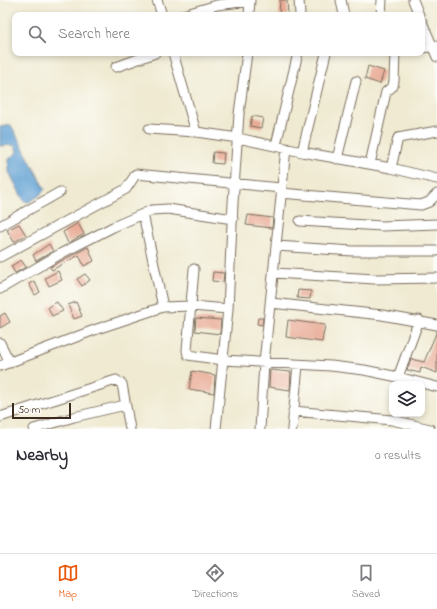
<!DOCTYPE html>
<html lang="en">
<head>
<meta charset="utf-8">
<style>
	:root { --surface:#fff; --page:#f2f2f3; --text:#2b2b33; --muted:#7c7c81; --line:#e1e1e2; --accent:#ea580c }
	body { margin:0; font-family:"Indie Flower",sans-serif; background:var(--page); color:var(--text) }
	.controls { position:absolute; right:12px; bottom:12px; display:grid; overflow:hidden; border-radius:8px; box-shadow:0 2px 6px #0003 }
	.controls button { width:36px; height:36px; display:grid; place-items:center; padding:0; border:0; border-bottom:1px solid var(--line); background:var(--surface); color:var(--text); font:20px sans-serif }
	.scale { position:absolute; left:12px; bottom:10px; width:59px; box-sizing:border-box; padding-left:4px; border:2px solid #3b2a1e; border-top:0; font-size:11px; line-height:14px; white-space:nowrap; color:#3b2a1e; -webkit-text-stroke:3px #fdfcf7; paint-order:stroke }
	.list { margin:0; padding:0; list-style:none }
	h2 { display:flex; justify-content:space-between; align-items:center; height:52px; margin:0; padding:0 16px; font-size:17px }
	h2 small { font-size:13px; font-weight:400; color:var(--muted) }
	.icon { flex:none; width:22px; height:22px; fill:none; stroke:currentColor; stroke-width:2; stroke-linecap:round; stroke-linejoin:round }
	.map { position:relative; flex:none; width:437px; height:429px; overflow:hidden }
	.search { position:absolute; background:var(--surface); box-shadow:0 2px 6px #0003; left:12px; right:12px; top:12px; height:44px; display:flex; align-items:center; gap:10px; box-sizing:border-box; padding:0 14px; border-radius:8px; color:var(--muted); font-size:15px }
	.sheet { height:124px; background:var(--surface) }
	nav { display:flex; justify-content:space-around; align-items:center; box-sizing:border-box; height:56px; border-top:1px solid var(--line); background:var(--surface); font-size:11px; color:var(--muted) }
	nav a { display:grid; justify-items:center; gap:2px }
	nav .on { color:var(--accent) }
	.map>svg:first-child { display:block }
	.water { fill:#60a0d3; stroke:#4e6578 }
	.building { fill:#e9ab96 }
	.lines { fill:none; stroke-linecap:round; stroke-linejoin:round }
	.minor-casing { stroke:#7a6d5d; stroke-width:11 }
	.minor { stroke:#fff; stroke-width:9 }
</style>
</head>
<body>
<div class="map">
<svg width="437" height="429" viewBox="0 0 437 429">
	<rect width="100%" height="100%" fill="#fdfcf7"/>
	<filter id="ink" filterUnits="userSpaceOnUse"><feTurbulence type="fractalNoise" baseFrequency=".025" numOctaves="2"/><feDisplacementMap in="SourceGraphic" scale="8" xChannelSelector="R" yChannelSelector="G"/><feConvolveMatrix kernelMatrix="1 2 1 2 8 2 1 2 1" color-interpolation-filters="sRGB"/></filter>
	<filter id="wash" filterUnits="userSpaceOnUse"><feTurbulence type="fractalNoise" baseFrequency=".012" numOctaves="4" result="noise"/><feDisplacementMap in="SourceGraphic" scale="16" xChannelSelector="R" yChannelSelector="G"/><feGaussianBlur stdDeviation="0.9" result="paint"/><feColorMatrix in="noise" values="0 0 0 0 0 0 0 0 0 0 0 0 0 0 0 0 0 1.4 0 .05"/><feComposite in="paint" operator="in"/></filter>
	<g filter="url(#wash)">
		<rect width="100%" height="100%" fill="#efead1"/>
		<path class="water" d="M11,125L45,189L39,196L29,202L24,201L9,172V159L17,152L15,145L0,146V127Z"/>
		<g id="blocks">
			<path class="building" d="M280,0H287L288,15H279Z
				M368,66L384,71L380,84L365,79Z
				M252,116L263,118L261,128L250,126Z
				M213,152L224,153L223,164L212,163Z
				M248,215L273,218L272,228L246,225Z
				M78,223L84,234L68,243L63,232Z
				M19,224L26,235L14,242L7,230Z
				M49,244L53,251L36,261L33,255Z
				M88,247L94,261L84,266L79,255L52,270L50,267Z
				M21,260L26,267L15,273L11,266Z
				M58,271L62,280L49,286L45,278Z
				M213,272L224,273L223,282L212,281Z
				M85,274L90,280L82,286L77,279Z
				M34,281L40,292L35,295L29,284Z
				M298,290L311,291L310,299L297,298Z
				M57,302L63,311L52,316L48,307Z
				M76,302L82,316L74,319L68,305Z
				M5,313L10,322L0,328V316Z
				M196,318L221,320L220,334L195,331Z
				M258,318H263L262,325L257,324Z
				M288,320L325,325L322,342L286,337Z
				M437,331V373L421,367L420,373L407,370L411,359L424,362Z
				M270,370L291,372L290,390L269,387Z
				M192,371L215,375L214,393L189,389Z"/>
		</g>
	</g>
	<g filter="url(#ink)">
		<use href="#blocks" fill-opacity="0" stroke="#7a6d5d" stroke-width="1"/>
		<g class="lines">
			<defs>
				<path id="minor" d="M157,0L162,15
					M299,0L300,15
					M341,0L344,15
					M413,0L419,15
					M183,15L217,5L249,1
					M249,15L250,0
					M381,15L382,0
					M422,22L437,57
					M422,48L437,46
					M173,53L196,132
					M116,67L155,53
					M149,129L196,132L238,138L302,152L391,168L437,179
					M276,145L298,53
					M302,152L326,53
					M337,159L356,81
					M370,164L386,92L393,86L394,81L395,53
					M391,168L398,138L437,131
					M281,193L421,205L429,202L437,194
					M143,214L163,307
					M300,221L382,226L437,224
					M0,226L60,192
					M276,246L353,251H437
					M0,257L126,189L136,174L281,188
					M194,269L187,350L188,355L223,360L331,366L364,370L398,377L437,387
					M274,273L375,279L437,278
					M0,289L62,253L113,227L152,210L168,209L233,219
					M271,303L382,315L437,325
					M0,343L10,363
					M0,366L97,329L163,307L191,306L228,309
					M398,377L419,320
					M293,411L392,420L430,429
					M0,417L116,380L122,384L130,429
					M34,429L74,417L125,405
					M216,429L228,309L233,203L239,114L247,53
					M260,429L264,363L286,148
					M292,429L298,365"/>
			</defs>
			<use href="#minor" class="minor-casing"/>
			<use href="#minor" class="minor"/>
		</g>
	</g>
</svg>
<div class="controls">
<button><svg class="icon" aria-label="layers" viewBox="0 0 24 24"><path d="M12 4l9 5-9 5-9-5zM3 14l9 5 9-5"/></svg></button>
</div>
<div class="scale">50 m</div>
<div class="search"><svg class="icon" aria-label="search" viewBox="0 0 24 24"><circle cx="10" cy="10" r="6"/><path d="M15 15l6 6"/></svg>Search here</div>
</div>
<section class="sheet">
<h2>Nearby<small>0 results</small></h2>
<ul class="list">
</ul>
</section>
<nav>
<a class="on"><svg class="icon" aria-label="map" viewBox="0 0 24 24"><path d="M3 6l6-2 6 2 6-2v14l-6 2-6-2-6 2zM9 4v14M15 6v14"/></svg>Map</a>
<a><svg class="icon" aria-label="directions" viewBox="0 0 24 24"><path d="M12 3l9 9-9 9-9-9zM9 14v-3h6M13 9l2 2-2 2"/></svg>Directions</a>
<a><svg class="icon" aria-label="saved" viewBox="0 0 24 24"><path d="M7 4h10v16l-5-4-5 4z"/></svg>Saved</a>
</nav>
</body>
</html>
